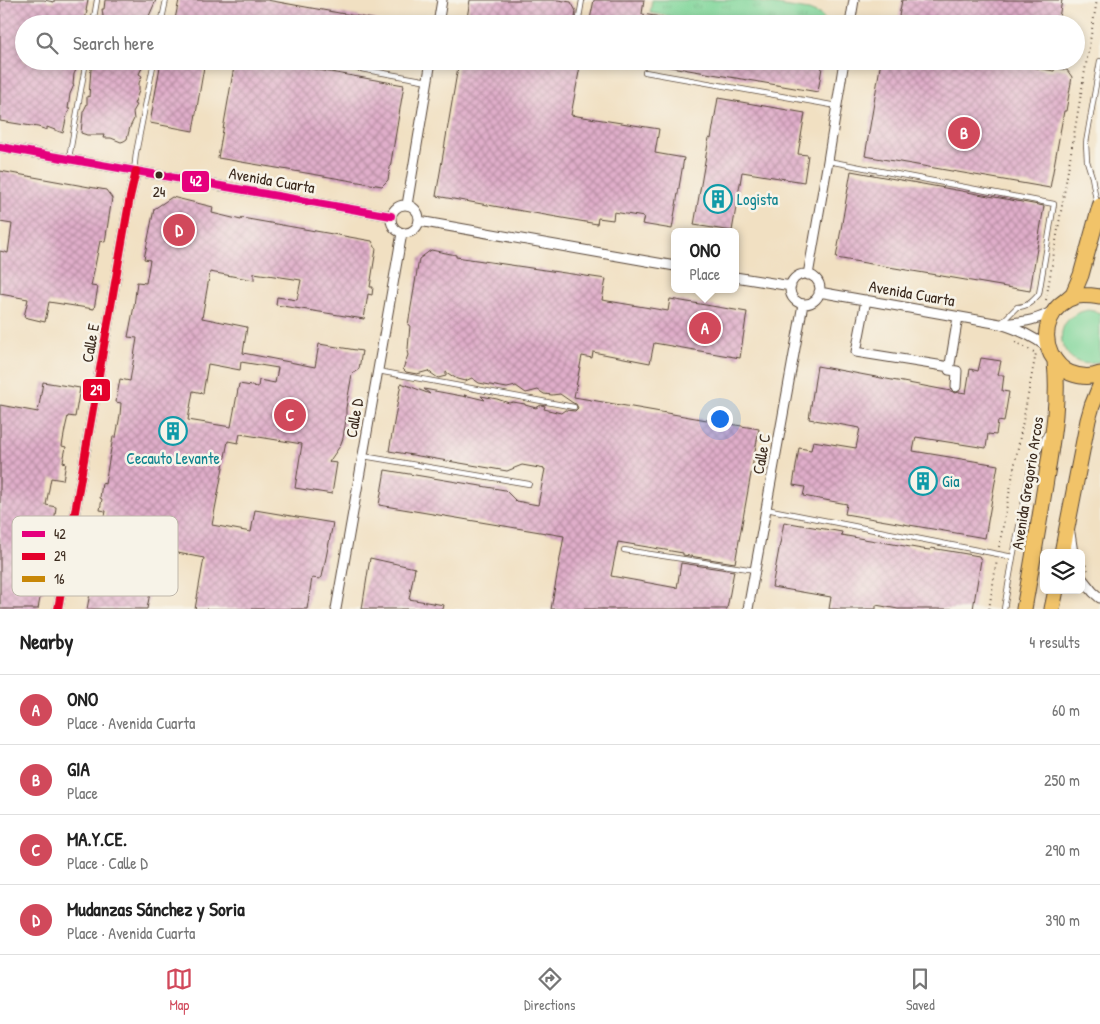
<!DOCTYPE html>
<html lang="en">
<head>
<meta charset="utf-8">
<style>
	:root { --surface:#fff; --page:#f2f2f2; --text:#222; --muted:#767676; --line:#e0e0e0; --accent:#d1495b }
	body { margin:0; font-family:"Patrick Hand",sans-serif; background:var(--page); color:var(--text) }
	.controls { position:absolute; right:15px; bottom:15px; display:grid; overflow:hidden; border-radius:8px; box-shadow:0 2px 8px #0003 }
	.controls button { width:45px; height:45px; display:grid; place-items:center; padding:0; border:0; border-bottom:1px solid var(--line); background:var(--surface); color:var(--text); font:25px sans-serif }
	.you { position:absolute; left:719px; top:418px; width:18px; height:18px; margin:-12px; border:4px solid #fff; border-radius:50%; background:#1a73e8; box-shadow:0 0 0 8px #1a73e833 }
	.badge { display:grid; place-items:center; width:32px; height:32px; border-radius:50%; background:var(--accent); color:#fff; font-size:16px; font-weight:700 }
	.pin { position:absolute; translate:-50% -50%; border:2px solid #fff; box-shadow:0 1px 5px #0006 }
	.popup { position:absolute; left:671px; top:228px; width:68px; height:65px; box-sizing:border-box; display:grid; place-content:center; border-radius:8px; background:var(--surface); filter:drop-shadow(0 1px 4px #0005); font-size:16px; white-space:nowrap; color:var(--muted) }
	.popup b { font-size:19px; color:var(--text) }
	.popup::after { content:''; position:absolute; left:50%; top:100%; margin-left:-10px; border:10px solid transparent; border-top-color:var(--surface) }
	.list { margin:0; padding:0; list-style:none }
	h2 { display:flex; justify-content:space-between; align-items:center; height:65px; margin:0; padding:0 20px; font-size:21px }
	h2 small { font-size:16px; font-weight:400; color:var(--muted) }
	.list li { display:grid; grid-template-columns:32px 1fr auto; gap:15px; align-items:center; box-sizing:border-box; height:70px; padding:0 20px; border-top:1px solid var(--line) }
	.list b { display:block; font-size:19px; white-space:nowrap }
	.list p { margin:0; font-size:16px; white-space:nowrap; color:var(--muted) }
	.list em { font-size:16px; font-style:normal; color:var(--muted) }
	.icon { flex:none; width:28px; height:28px; fill:none; stroke:currentColor; stroke-width:2; stroke-linecap:round; stroke-linejoin:round }
	.map { position:relative; flex:none; width:1100px; height:609px; overflow:hidden }
	.search { position:absolute; background:var(--surface); box-shadow:0 2px 8px #0003; left:15px; right:15px; top:15px; height:55px; display:flex; align-items:center; gap:12px; box-sizing:border-box; padding:0 18px; border-radius:28px; color:var(--muted); font-size:19px }
	.sheet { height:345px; background:var(--surface) }
	nav { display:flex; justify-content:space-around; align-items:center; box-sizing:border-box; height:70px; border-top:1px solid var(--line); background:var(--surface); font-size:14px; color:var(--muted) }
	nav a { display:grid; justify-items:center; gap:2px }
	nav .on { color:var(--accent) }
	.map>svg:first-child { display:block }
	.grass { fill:url(#grass-tufts); stroke:#5d805c }
	.garden { fill:#7fd69a; stroke:#5d805c }
	.building { fill:url(#building-cross-hatch); fill-rule:evenodd }
	.lines { fill:none; stroke-linecap:round; stroke-linejoin:round }
	.lane-casing { stroke:#564537; stroke-width:6 }
	.street-casing { stroke:#564537; stroke-width:11 }
	.primary-casing { stroke:#564537; stroke-width:17 }
	.path { stroke:#564537; stroke-width:2; stroke-dasharray:1 4; stroke-linecap:butt }
	.lane { stroke:#fff; stroke-width:4.5 }
	.street { stroke:#fff; stroke-width:9 }
	.primary { stroke:#f1c369; stroke-width:15 }
	.bus-1-casing { stroke:#f7f3e8; stroke-width:11 }
	.bus-2-casing { stroke:#f7f3e8; stroke-width:11 }
	.bus-1 { stroke:#e5007d; stroke-width:8 }
	.bus-2 { stroke:#e4002b; stroke-width:8 }
	.bus-dot { fill:#3b2a1e; stroke:#f7f3e8; stroke-width:2 }
	.labels { text-anchor:middle; dominant-baseline:central; stroke-width:5; stroke-linejoin:round; paint-order:stroke }
	.bus-label { font-size:15px; fill:#3b2a1e; stroke:#f7f3e8 }
	.street-label { font-size:16px; fill:#3b2a1e; stroke:#f7f3e8 }
	.culture-label { font-size:16px; fill:#0d838f; stroke:#f7f3e8; text-anchor:start }
	.key { fill:#f7f3e8; stroke:#bfb7ab; stroke-width:1 }
	.key-label { font-size:14px; fill:#3b2a1e }
	.line-badge { stroke:#f7f3e8; stroke-width:2 }
	.badge-label { font-size:14px; text-anchor:middle; font-weight:bold; fill:#fff }
</style>
</head>
<body>
<div class="map">
<svg width="1100" height="609" viewBox="0 0 1100 609">
	<defs>
		<pattern id="grass-tufts" width="24" height="20" patternUnits="userSpaceOnUse" patternTransform="scale(1.25)"><rect width="24" height="20" fill="#7fd69a"/><path d="M3 7l-1-3M5 7V3M7 7l1-3M15 17l-1-3M17 17v-4M19 17l1-3" fill="none" stroke="#6fb884"/></pattern>
		<pattern id="building-cross-hatch" width="8" height="8" patternUnits="userSpaceOnUse" patternTransform="scale(1.25)"><rect width="8" height="8" fill="#e0aeca"/><path d="M0 0l8 8M0 8l8-8" fill="none" stroke="#b78ea3"/></pattern>
	</defs>
	<rect width="100%" height="100%" fill="#f7f3e8"/>
	<filter id="ink" filterUnits="userSpaceOnUse"><feTurbulence type="fractalNoise" baseFrequency=".02" numOctaves="2"/><feDisplacementMap in="SourceGraphic" scale="10" xChannelSelector="R" yChannelSelector="G"/><feConvolveMatrix kernelMatrix="1 2 1 2 8 2 1 2 1" color-interpolation-filters="sRGB"/></filter>
	<filter id="wash" filterUnits="userSpaceOnUse"><feTurbulence type="fractalNoise" baseFrequency=".0096" numOctaves="4" result="noise"/><feDisplacementMap in="SourceGraphic" scale="20" xChannelSelector="R" yChannelSelector="G"/><feGaussianBlur stdDeviation="1.12" result="paint"/><feColorMatrix in="noise" values="0 0 0 0 0 0 0 0 0 0 0 0 0 0 0 0 0 1.4 0 .05"/><feComposite in="paint" operator="in"/></filter>
	<g filter="url(#wash)">
		<rect width="100%" height="100%" fill="#f1e0c2"/>
		<path class="grass" d="M652,0H747L809,10L821,15L828,24H714L650,13Z"/>
		<path class="garden" d="M1088,310L1094,311L1100,313V361C1064,377 1041,319 1088,310Z"/>
		<g id="blocks">
			<path class="building" d="M0,0H44L54,2V0H88L86,11H87L84,24H24V61H77L76,64H79L74,74L73,85H74L70,94L68,109H70L67,115L63,133L47,127V130L38,127L0,121Z
				M105,0H156L149,16L152,18L150,24H100L103,16L102,9H104Z
				M179,0H267L378,20V24H174Z
				M470,0H558L571,2L576,11L574,24H466Z
				M594,0H644L642,14L674,19V24H589Z
				M902,0H1062L1058,24H945L899,16Z
				M94,61H145L139,74L142,76L139,83V91L134,104L137,105L133,112L134,119L130,127L127,139L124,141L121,142L111,138H103L104,135H87L81,133L83,112L87,104V96L89,97L91,68L92,69Z
				M161,61H205L193,131L150,123Z
				M235,61H268L404,85L388,180L382,186L218,158Z
				M459,61H581L571,115L659,129L655,153L684,158L672,229L642,224L644,217L614,212L613,220L598,218L597,224L436,196Z
				M666,61H823L818,92L665,66Z
				M881,61H997L1054,71L1055,68L1067,70L1072,77L1066,111H1064L1050,188L865,156Z
				M718,98L805,113L798,154L808,155L804,182L742,172L732,231L694,225L709,138L711,139Z
				M0,171L106,190L112,198L105,242L100,241L91,286L98,287L94,309L49,302L45,322L24,317L28,299L0,294V251L8,253L12,224L0,222Z
				M851,171L1044,206L1030,291L836,258Z
				M172,197L213,207L212,213L241,220L242,218L372,241L376,249L370,287H373L372,295L368,294L364,319L276,305L277,297L297,300L301,280L254,273V280L210,272L202,318L247,327L243,353L315,367L319,344L362,351L359,369L352,374L346,408V420L343,438L340,446L329,462L337,463L332,494L295,488L302,444L240,434L238,443L228,441L212,525L251,532L255,510L333,523L322,577L320,579L312,578L307,609H195L204,558L151,548L145,586L151,587L147,609H87L106,511L100,510L102,499L100,498L102,483L105,484L113,437H116L120,415L121,403L116,402L120,379L130,381L137,338L128,337L134,306L137,282L146,283L150,260L144,259L154,209ZM241,362L278,368L275,383L259,380L258,387L239,384L231,427L188,420L193,391L203,393L208,364L240,370Z
				M431,250L456,255V257L606,279L602,300L668,311L670,299L747,312L740,358L654,343L650,363L593,352L592,358L582,356L574,397L759,429L735,563L683,555V553L618,542L611,576L677,588L681,563L734,571L727,609H551L564,536L379,505L385,470L505,490L516,501L538,505L545,469L522,465L507,471L389,451L401,383L430,394L424,389L467,397L464,395L485,400L481,396L497,399L509,403L513,402L525,404V405L536,408L541,405L545,406L544,409L561,413L565,410L575,411L578,408L576,404L573,403L560,394L552,395L544,394L538,390L526,393L516,386L507,388L479,383L472,378L465,381L457,379L446,372V376L438,378L428,371L417,374L406,372L403,369L408,355L407,351L408,349L410,325H408L419,259Z
				M981,358L1001,361L998,375H1004L1002,391L1009,392L1004,422L998,421L996,435L988,434L986,448L916,437L913,451L998,465L985,538L845,514L847,504L803,496L805,487L793,485L799,448L811,450L813,441L856,448L860,428L809,419L817,366L951,391L955,393L959,392L966,393L970,369L978,371Z
				M43,382L80,388L75,417L68,416L65,429L62,446L66,447L63,462L66,463L63,480L51,478L46,505L56,507L53,533L43,593H41L38,609H0V405L38,412Z
				M784,522L842,532L841,535L922,549L930,550L931,548L979,556L981,560L973,609H898L876,605V609H829L831,597L772,587Z
				M370,558L415,568L409,599L444,605L443,609H362Z"/>
		</g>
	</g>
	<g filter="url(#ink)">
		<use href="#blocks" fill-opacity="0" stroke="#564537" stroke-width="1"/>
		<g class="lines">
			<defs>
				<path id="lane" d="M93,24L97,0
					M161,24L166,0
					M578,24L582,0
					M316,61L428,81
					M645,72L837,106
					M69,158L86,61
					M828,161L1054,204L1039,294C1032,302 1027,307 1017,307L1001,323
					M134,171L136,153L154,61
					M1097,205L1092,177L1087,161L1086,143L1100,61
					M378,371L574,407
					M363,456L529,484
					M766,509L1013,557
					M624,550L755,570
					M1004,609L1013,557L1031,465L1044,440L1046,434"/>
				<path id="street" d="M438,24L442,0
					M850,24L854,0
					M0,147L391,216
					M391 219a14 14 0 1 1 28 0a14 14 0 1 1-28 0Z
					M407,205L431,61
					M419,221L675,266
					M790 289a15 15 0 1 1 30 0a15 15 0 1 1-30 0Z
					M808,275L828,161L844,61
					M735,277L791,286
					M819,292L1000,324C1019,330 1033,336 1048,348
					M866,300L856,352L950,367
					M1003,324C1019,322 1038,321 1052,311
					M956,387L957,371L949,370L958,317
					M1070,533L1073,553
					M1081,577L1093,592L1100,598
					M58,609L130,197L136,171
					M336,609L402,233
					M748,609L803,304"/>
				<path id="primary" d="M1100,297C1093,296 1084,295 1077,296C1051,303 1040,331 1051,354C1056,363 1062,370 1070,373C1080,377 1090,378 1100,374
					M1065,301L1073,294L1081,275L1100,206
					M1062,553L1088,420L1092,406L1100,386
					M1024,609C1032,564 1040,518 1047,473C1053,435 1059,400 1055,362
					M1052,609L1056,590"/>
			</defs>
			<use href="#lane" class="lane-casing"/>
			<use href="#street" class="street-casing"/>
			<use href="#primary" class="primary-casing"/>
			<path class="path" d="M1046,300L1076,123L1097,0
				M999,547L1036,353L1015,342L1016,339
				M1081,556L1088,570
				M989,609L997,560"/>
			<use href="#lane" class="lane"/>
			<use href="#street" class="street"/>
			<use href="#primary" class="primary"/>
			<defs>
				<path id="bus-1" d="M0,147L391,216"/>
				<path id="bus-2" d="M58,609L130,197L136,171"/>
			</defs>
			<use href="#bus-1" class="bus-1-casing"/>
			<use href="#bus-2" class="bus-2-casing"/>
			<use href="#bus-1" class="bus-1"/>
			<use href="#bus-2" class="bus-2"/>
		</g>
	</g>
	<defs>
		<symbol id="building-ring" viewBox="-11 -11 22 22"><circle r="9.5" fill="#f7f3e8" stroke="#0f9aa8" stroke-width="1.5"/><path d="M-4-6H4V6H1V3H-1V6H-4ZM-2.5-4.3h1.7v1.8h-1.7ZM.8-4.3h1.7v1.8H.8ZM-2.5-1h1.7V.8h-1.7ZM.8-1h1.7V.8H.8Z" fill="#0f9aa8"/></symbol>
	</defs>
	<g fill-rule="evenodd">
		<use href="#building-ring" x="702" y="183" width="32" height="32"/>
		<use href="#building-ring" x="157" y="415" width="32" height="32"/>
		<use href="#building-ring" x="907" y="465" width="32" height="32"/>
	</g>
	<circle class="bus-dot" cx="159" cy="175" r="4.5"/>
	<g class="labels">
		<g class="bus-label">
			<text x="159" y="191">24</text>
		</g>
		<g class="street-label">
			<text transform="translate(272 180) rotate(10)">Avenida Cuarta</text>
			<text transform="translate(912 293) rotate(10)">Avenida Cuarta</text>
			<text transform="translate(90 343) rotate(-80)">Calle E</text>
			<text transform="translate(354 418) rotate(-80)">Calle D</text>
			<text transform="translate(761 454) rotate(-80)">Calle C</text>
			<text transform="translate(1027 483) rotate(-81)">Avenida Gregorio Arcos</text>
		</g>
		<g class="culture-label">
			<text x="737" y="199">Logista</text>
			<text x="173" y="458" text-anchor="middle">Cecauto Levante</text>
			<text x="942" y="481">Gia</text>
		</g>
	</g>
	<rect x="12" y="516" width="166" height="80" rx="8" class="key"/>
	<rect x="22" y="531" width="23" height="6" fill="#e5007d"/>
	<rect x="22" y="553" width="23" height="7" fill="#e4002b"/>
	<rect x="22" y="576" width="23" height="6" fill="#c88708"/>
	<g class="key-label">
		<text x="54" y="539">42</text>
		<text x="54" y="561">29</text>
		<text x="54" y="584">16</text>
	</g>
	<g class="line-badge">
		<rect x="181" y="170" width="29" height="23" rx="5" fill="#e5007d"/>
		<rect x="82" y="378" width="29" height="24" rx="5" fill="#e4002b"/>
	</g>
	<g class="badge-label">
		<text x="196" y="186">42</text>
		<text x="96" y="395">29</text>
	</g>
</svg>
<div class="controls">
<button><svg class="icon" aria-label="layers" viewBox="0 0 24 24"><path d="M12 4l9 5-9 5-9-5zM3 14l9 5 9-5"/></svg></button>
</div>
<div class="you"></div>
<div class="pin badge" style="left:705px;top:328px">A</div>
<div class="popup"><b>ONO</b>Place</div>
<div class="pin badge" style="left:964px;top:133px">B</div>
<div class="pin badge" style="left:290px;top:415px">C</div>
<div class="pin badge" style="left:179px;top:230px">D</div>
<div class="search"><svg class="icon" aria-label="search" viewBox="0 0 24 24"><circle cx="10" cy="10" r="6"/><path d="M15 15l6 6"/></svg>Search here</div>
</div>
<section class="sheet">
<h2>Nearby<small>4 results</small></h2>
<ul class="list">
<li><span class="badge">A</span><div><b>ONO</b><p>Place · Avenida Cuarta</p></div><em>60 m</em></li>
<li><span class="badge">B</span><div><b>GIA</b><p>Place</p></div><em>250 m</em></li>
<li><span class="badge">C</span><div><b>MA.Y.CE.</b><p>Place · Calle D</p></div><em>290 m</em></li>
<li><span class="badge">D</span><div><b>Mudanzas Sánchez y Soria</b><p>Place · Avenida Cuarta</p></div><em>390 m</em></li>
</ul>
</section>
<nav>
<a class="on"><svg class="icon" aria-label="map" viewBox="0 0 24 24"><path d="M3 6l6-2 6 2 6-2v14l-6 2-6-2-6 2zM9 4v14M15 6v14"/></svg>Map</a>
<a><svg class="icon" aria-label="directions" viewBox="0 0 24 24"><path d="M12 3l9 9-9 9-9-9zM9 14v-3h6M13 9l2 2-2 2"/></svg>Directions</a>
<a><svg class="icon" aria-label="saved" viewBox="0 0 24 24"><path d="M7 4h10v16l-5-4-5 4z"/></svg>Saved</a>
</nav>
</body>
</html>
